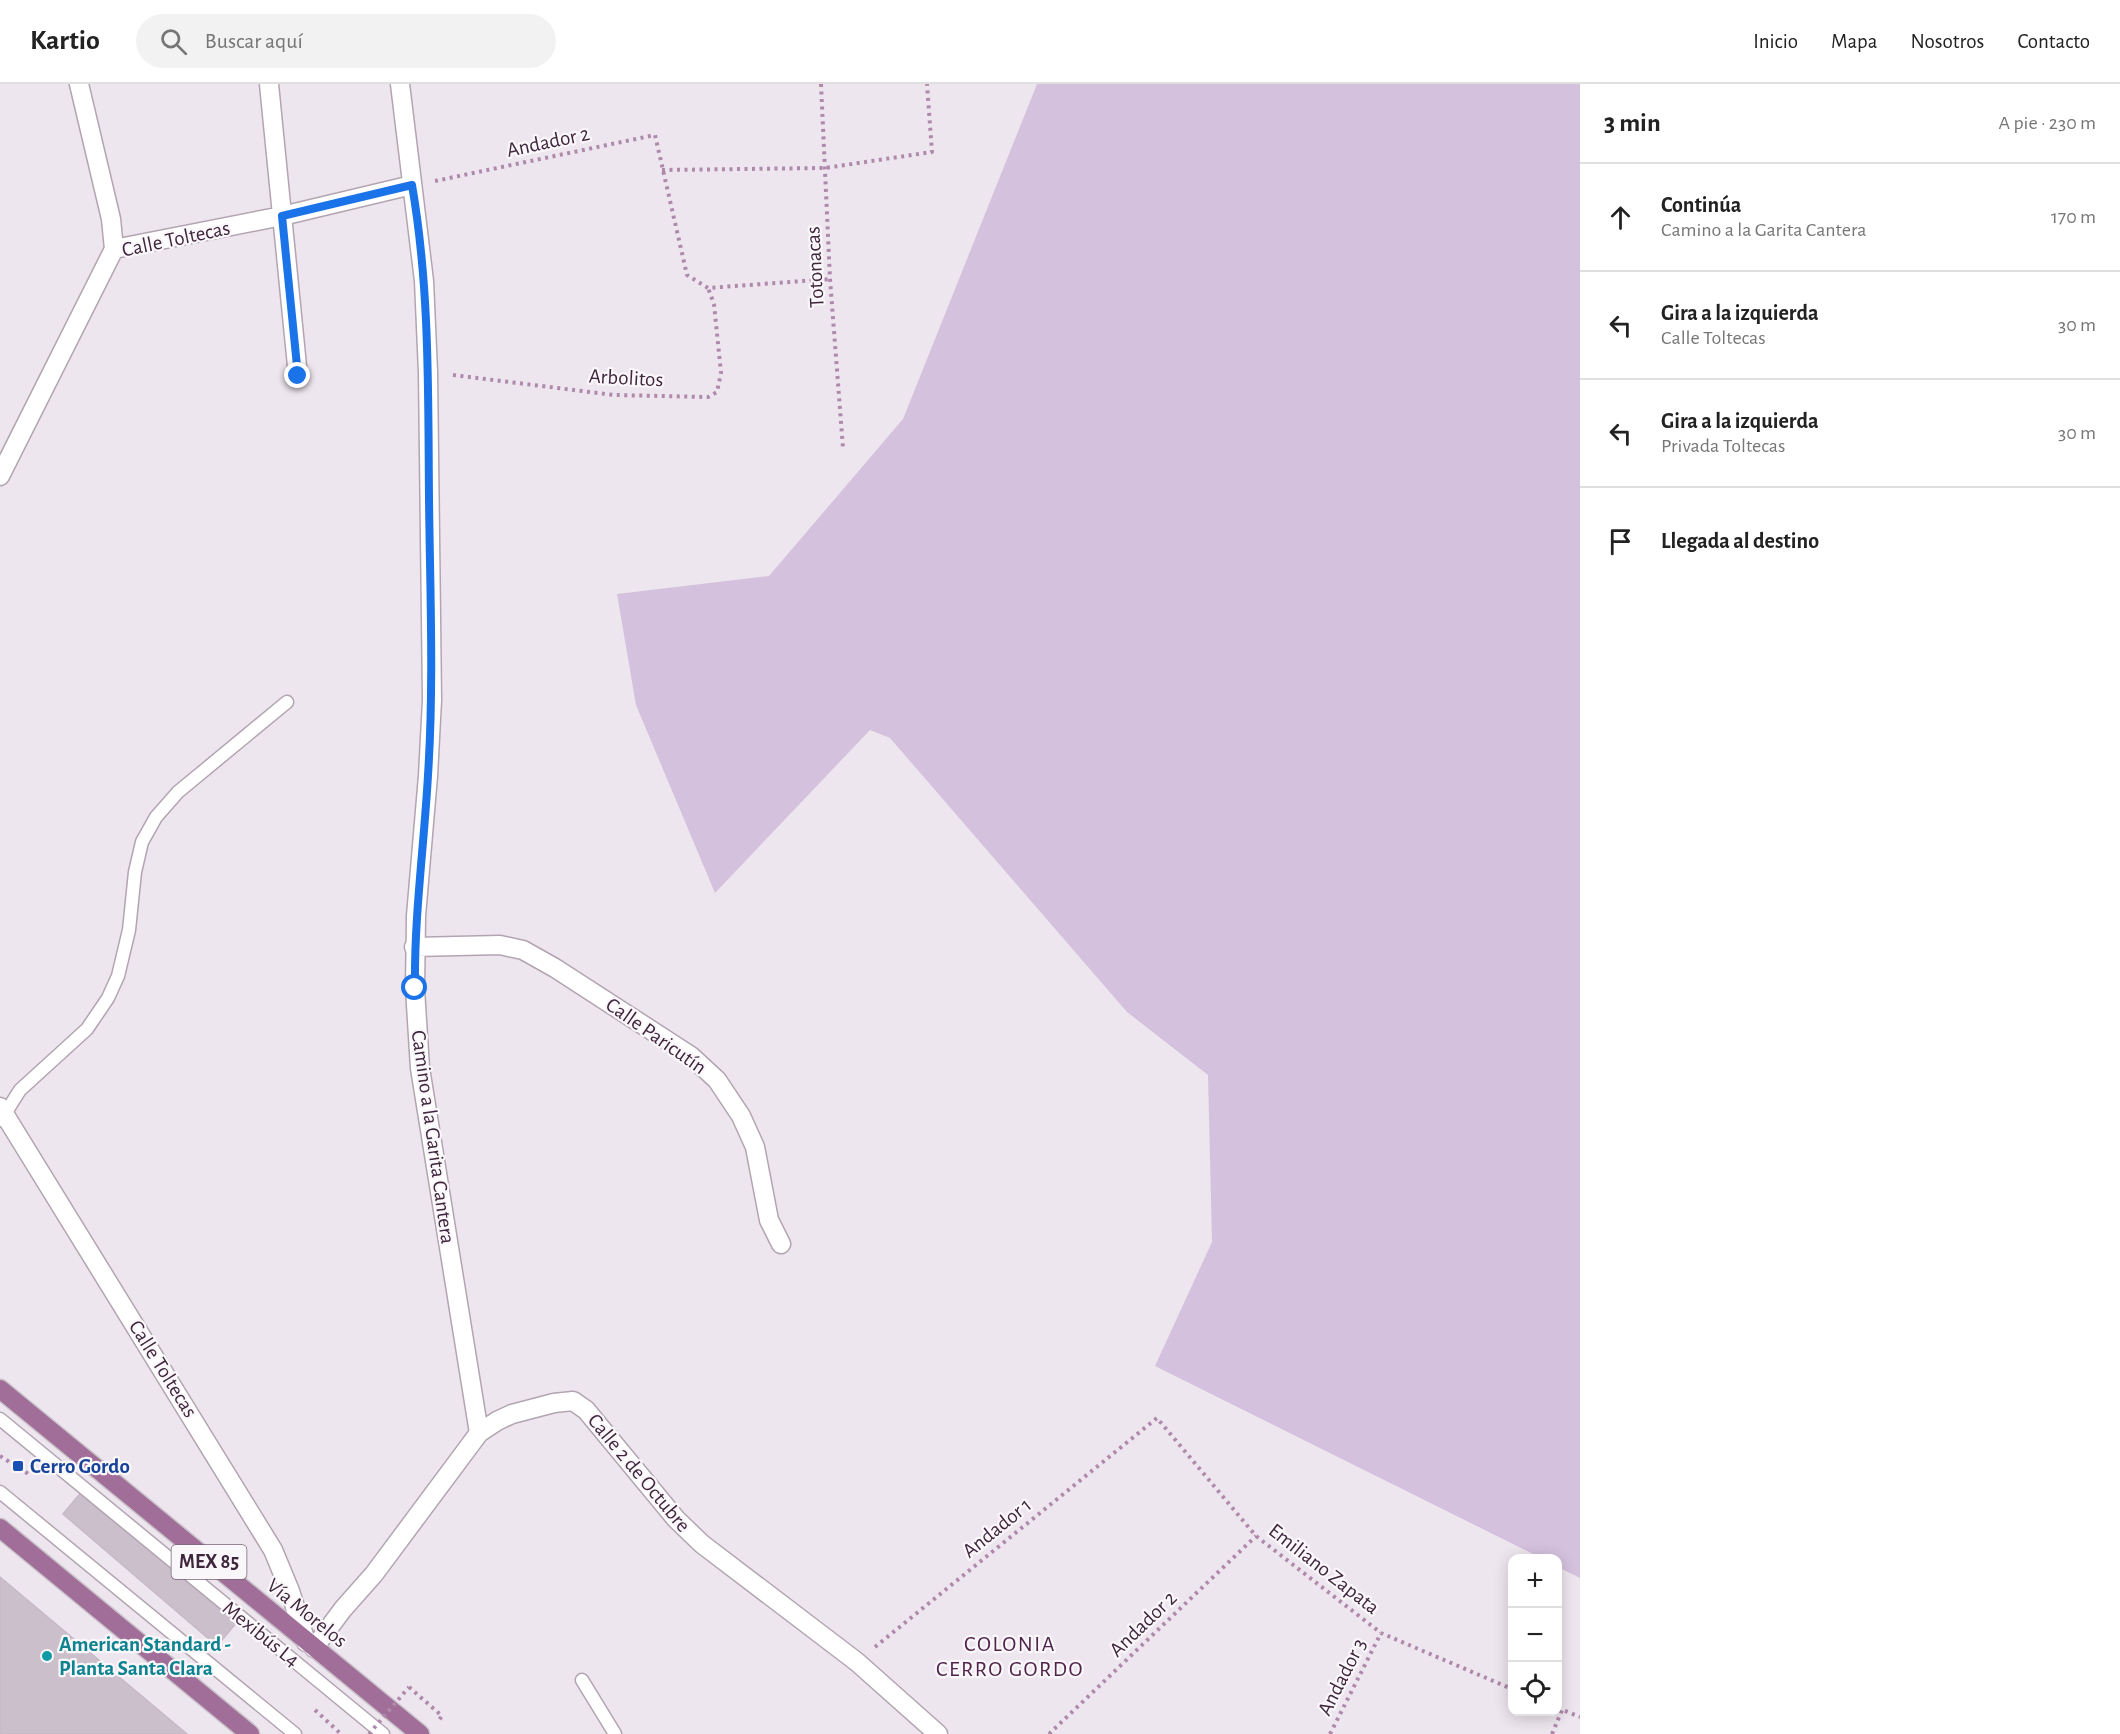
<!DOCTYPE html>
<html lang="es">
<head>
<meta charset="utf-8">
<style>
	:root { --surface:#fff; --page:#f2f2f2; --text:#222; --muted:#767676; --line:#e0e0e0 }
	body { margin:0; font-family:"Alegreya Sans",sans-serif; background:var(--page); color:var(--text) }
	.controls { position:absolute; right:18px; bottom:18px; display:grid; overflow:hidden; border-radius:12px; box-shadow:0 3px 15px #0003 }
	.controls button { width:54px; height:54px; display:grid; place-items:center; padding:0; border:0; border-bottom:2px solid var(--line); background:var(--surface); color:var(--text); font:30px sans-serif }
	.stop { position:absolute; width:18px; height:18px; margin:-14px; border:4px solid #1a73e8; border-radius:50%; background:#fff }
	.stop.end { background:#1a73e8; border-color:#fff; box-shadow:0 2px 6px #0008 }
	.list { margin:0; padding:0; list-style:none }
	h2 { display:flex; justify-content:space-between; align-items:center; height:78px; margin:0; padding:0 24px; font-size:26px }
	h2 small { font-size:20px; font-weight:400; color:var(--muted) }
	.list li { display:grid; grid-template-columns:39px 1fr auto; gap:18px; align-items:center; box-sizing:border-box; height:108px; padding:0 24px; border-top:2px solid var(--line) }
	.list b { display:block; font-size:22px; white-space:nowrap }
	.list p { margin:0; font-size:20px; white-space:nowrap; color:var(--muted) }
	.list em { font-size:20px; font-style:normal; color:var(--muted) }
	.icon { flex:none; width:33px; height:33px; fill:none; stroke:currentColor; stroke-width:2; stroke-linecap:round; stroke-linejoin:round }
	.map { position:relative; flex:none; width:1580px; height:1650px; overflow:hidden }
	header { display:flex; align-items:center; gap:36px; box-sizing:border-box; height:84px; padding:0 30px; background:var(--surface); border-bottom:2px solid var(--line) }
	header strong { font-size:28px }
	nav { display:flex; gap:33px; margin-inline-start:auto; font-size:21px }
	.search { width:420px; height:54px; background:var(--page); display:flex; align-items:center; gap:15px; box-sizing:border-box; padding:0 21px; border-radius:33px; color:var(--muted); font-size:22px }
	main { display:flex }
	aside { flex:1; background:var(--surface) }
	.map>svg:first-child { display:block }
	.green { fill:#d4c1dd }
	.building { fill:#cbbfcc; stroke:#c7b9c8; stroke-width:1.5 }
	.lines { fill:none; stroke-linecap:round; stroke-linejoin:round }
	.lane-casing { stroke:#b2a5b1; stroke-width:15 }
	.street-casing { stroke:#b2a5b1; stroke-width:21 }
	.primary-casing { stroke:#c9c2c8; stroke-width:21 }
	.path { stroke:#af89ac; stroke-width:4; stroke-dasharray:3 4.5; stroke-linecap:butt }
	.lane { stroke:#fff; stroke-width:12 }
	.street { stroke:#fff; stroke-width:18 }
	.primary { stroke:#a06e99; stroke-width:18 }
	.path-bridge { stroke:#af89ac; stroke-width:4; stroke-dasharray:3 4.5; stroke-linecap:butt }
	.route { stroke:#1a73e8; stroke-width:8 }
	.transit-dot { fill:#1a4fb4; stroke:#faf7fb; stroke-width:2 }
	.culture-dot { fill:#0f9aa8; stroke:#faf7fb; stroke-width:2 }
	.labels { text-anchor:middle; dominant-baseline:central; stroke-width:4.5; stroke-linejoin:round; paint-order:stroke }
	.shield { fill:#faf7fb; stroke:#776575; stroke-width:1.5 }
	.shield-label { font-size:20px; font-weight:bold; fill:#3f263c }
	.street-label { font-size:21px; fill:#3f263c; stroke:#faf7fb }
	.transit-label { font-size:21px; font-weight:bold; fill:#164399; stroke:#faf7fb; text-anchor:start }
	.culture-label { font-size:21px; font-weight:bold; fill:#0d838f; stroke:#faf7fb; text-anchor:start }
	.neighbourhood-label { font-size:22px; letter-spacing:1.5px; fill:#51234a; stroke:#faf7fb }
</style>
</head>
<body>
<header>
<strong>Kartio</strong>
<div class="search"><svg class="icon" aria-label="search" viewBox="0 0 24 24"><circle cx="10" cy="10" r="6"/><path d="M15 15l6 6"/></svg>Buscar aquí</div>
<nav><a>Inicio</a><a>Mapa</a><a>Nosotros</a><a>Contacto</a></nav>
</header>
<main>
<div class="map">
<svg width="1580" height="1650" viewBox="0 0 1580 1650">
	<rect width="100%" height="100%" fill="#eee6ee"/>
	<path class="green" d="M1037,0H1580V1494L1558,1483V1474H1541L1155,1282L1212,1158L1208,991L1127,928L890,654L870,646L715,809L636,621L617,510L769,492L903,335Z"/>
	<path class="building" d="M83,1406L237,1538L217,1562L63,1430Z
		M0,1493L187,1650H0Z"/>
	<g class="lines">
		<defs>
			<path id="lane" d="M1,1036L20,1006L87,945L108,914L118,892L129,846L135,788L142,758L156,733L178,708L287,618
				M0,1335L383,1650
				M0,1408L295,1650
				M582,1596L615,1650"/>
			<path id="street" d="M79,0L111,135L114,165
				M269,0L298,292
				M400,0L424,197L428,288L432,616L428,692L416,832L415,905L420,984L479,1349
				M114,165L282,132L412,101
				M0,392L114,165
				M414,863L500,861L523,866L555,884L691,972L717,996L741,1032L755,1063L769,1136L781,1160
				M0,1023L273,1466L290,1507L306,1558
				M314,1564L343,1525L374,1490L479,1349L497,1337L512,1330L554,1319L573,1317L586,1326L676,1435L702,1460L857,1578L938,1650"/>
			<path id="primary" d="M0,1305L420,1650
				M0,1444L250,1650"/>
		</defs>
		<use href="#lane" class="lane-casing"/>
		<use href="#street" class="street-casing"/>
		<use href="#primary" class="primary-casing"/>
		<path class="path" d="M821,0L830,195L843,364
			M662,86L825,84L932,68L927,0
			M435,97L655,51L687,191L708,204L830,195
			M453,291L614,311L708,313L717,308L721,289L714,220L708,204
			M0,1372L30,1391
			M875,1563L1157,1334L1256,1452L1381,1549L1512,1605
			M409,1603L442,1632L439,1636
			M1558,1624L1580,1633
			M315,1626L341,1650
			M1049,1650L1256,1452
			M1330,1650L1381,1549
			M1552,1650L1562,1626"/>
		<use href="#lane" class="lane"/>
		<use href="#street" class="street"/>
		<use href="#primary" class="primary"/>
		<path class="path-bridge" d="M369,1650L409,1603"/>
	</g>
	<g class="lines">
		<path class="route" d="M298,292L282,132L412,101C430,205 428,310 429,414C430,507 434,599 428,691C424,763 414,833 415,904"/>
	</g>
	<rect class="transit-dot" x="12" y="1376" width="12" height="12" rx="3"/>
	<circle class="culture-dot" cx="47" cy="1572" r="6"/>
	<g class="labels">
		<rect class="shield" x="171.5" y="1461" width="75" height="34" rx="4.5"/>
		<g class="shield-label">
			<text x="209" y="1478">MEX 85</text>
		</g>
		<g class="street-label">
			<text transform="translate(548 58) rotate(-12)">Andador 2</text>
			<text transform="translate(176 155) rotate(-12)">Calle Toltecas</text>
			<text transform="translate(815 183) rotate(-93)">Totonacas</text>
			<text transform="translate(626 294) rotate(3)">Arbolitos</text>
			<text transform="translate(656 952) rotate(35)">Calle Paricutín</text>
			<text transform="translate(433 1053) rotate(82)">Camino a la Garita Cantera</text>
			<text transform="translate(163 1285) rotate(58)">Calle Toltecas</text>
			<text transform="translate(639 1389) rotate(50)">Calle 2 de Octubre</text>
			<text transform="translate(997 1444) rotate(-39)">Andador 1</text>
			<text transform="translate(1324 1485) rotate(38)">Emiliano Zapata</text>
			<text transform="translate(307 1529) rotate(39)">Vía Morelos</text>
			<text transform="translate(1143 1540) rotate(-44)">Andador 2</text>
			<text transform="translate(261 1550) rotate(39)">Mexibús L4</text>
			<text transform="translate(1342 1593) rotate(-63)">Andador 3</text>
		</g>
		<g class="transit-label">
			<text x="30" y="1382">Cerro Gordo</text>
		</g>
		<g class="culture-label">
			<text x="59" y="1560">American Standard -<tspan x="59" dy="24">Planta Santa Clara</tspan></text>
		</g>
		<g class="neighbourhood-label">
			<text x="1010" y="1560">COLONIA<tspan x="1010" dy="25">CERRO GORDO</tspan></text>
		</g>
	</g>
</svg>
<div class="controls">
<button>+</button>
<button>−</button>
<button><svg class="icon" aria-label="locate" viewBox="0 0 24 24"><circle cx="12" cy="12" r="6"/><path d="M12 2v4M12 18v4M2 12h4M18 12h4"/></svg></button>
</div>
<div class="stop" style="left:415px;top:904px"></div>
<div class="stop end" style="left:298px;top:292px"></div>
</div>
<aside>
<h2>3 min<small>A pie · 230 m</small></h2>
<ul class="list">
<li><svg class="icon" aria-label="ahead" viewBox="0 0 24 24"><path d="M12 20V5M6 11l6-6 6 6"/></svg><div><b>Continúa</b><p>Camino a la Garita Cantera</p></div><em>170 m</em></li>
<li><svg class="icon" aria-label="left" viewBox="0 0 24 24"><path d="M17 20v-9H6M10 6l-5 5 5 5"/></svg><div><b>Gira a la izquierda</b><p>Calle Toltecas</p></div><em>30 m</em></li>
<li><svg class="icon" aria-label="left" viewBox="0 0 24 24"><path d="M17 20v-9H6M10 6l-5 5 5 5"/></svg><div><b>Gira a la izquierda</b><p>Privada Toltecas</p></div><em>30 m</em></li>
<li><svg class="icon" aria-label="arrive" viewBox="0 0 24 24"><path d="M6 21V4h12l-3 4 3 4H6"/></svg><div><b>Llegada al destino</b></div></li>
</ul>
</aside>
</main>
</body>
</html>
